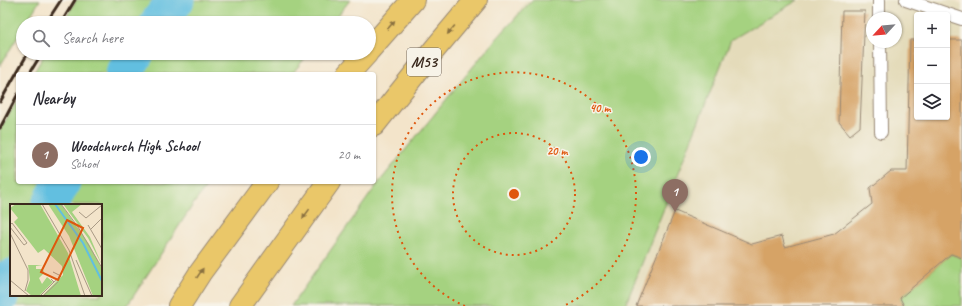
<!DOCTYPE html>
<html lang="en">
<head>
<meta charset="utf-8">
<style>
	:root { --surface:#fff; --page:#f2f2f3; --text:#2b2b33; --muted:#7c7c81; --line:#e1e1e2; --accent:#0f766e }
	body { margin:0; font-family:Caveat,sans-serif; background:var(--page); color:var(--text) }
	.controls { position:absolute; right:12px; top:12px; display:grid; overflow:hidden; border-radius:4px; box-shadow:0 1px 3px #0004 }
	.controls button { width:36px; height:36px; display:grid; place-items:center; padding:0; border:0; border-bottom:1px solid var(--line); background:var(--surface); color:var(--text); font:20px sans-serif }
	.compass { position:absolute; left:866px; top:12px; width:36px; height:36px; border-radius:50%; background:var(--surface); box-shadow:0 1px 3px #0004; rotate:244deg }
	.you { position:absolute; left:641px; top:157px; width:14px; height:14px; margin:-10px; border:3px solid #fff; border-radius:50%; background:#1a73e8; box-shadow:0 0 0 6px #1a73e833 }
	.badge { display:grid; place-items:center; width:26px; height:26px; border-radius:50%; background:var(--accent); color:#fff; font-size:13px; font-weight:700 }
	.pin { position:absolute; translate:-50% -33px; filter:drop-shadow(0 1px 2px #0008) }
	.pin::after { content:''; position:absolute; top:21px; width:14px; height:12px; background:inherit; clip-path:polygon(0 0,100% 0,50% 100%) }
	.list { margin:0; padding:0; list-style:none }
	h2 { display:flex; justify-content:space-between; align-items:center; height:52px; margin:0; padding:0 16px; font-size:17px }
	h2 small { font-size:13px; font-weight:400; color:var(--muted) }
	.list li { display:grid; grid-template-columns:26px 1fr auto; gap:12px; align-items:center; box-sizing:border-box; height:60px; padding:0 16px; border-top:1px solid var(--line) }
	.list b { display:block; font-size:15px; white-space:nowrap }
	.list p { margin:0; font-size:13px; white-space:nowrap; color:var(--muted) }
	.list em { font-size:13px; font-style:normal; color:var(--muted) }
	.icon { flex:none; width:22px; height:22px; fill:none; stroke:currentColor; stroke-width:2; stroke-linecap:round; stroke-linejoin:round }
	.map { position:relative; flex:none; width:962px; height:306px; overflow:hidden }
	.search { position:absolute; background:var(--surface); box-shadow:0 1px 3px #0004; left:16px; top:16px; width:360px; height:44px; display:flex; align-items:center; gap:10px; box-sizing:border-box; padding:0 14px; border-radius:22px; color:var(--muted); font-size:15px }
	.panel { position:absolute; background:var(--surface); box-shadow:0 1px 3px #0004; left:16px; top:72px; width:360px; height:112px; border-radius:4px }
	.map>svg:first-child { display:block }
	.built { fill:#e4dbba; fill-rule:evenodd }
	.green { fill:#a5d280; stroke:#707e4f; fill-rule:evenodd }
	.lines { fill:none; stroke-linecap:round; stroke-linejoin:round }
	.river { stroke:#62bfe0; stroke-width:37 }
	.building { fill:#d6a366 }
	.lane-casing { stroke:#978774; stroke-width:14 }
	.highway-casing { stroke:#978774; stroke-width:24 }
	.lane { stroke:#fff; stroke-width:12 }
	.highway { stroke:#eac769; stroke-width:22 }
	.rail { stroke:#3b2a1e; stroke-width:3 }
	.oneway { fill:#8a7140 }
	.ring { fill:none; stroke:#df570d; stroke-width:2; stroke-dasharray:2 4 }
	.labels { text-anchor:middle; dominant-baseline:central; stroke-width:3; stroke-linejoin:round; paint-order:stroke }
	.shield { fill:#f7f3e8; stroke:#73665b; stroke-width:1 }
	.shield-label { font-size:16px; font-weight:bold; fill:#3b2a1e }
	.inset-river { fill:none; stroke:#62bfe0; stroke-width:2 }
	.inset-road { fill:none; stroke:#a99a85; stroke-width:1 }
	.view { fill:#df570d; fill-opacity:0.15; stroke:#df570d; stroke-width:2 }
	.inset-edge { fill:none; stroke:#3b2a1e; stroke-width:2 }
	.centre { fill:#df570d; stroke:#f7f3e8; stroke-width:2 }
	.ring-label { font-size:12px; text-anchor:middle; font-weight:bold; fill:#df570d; stroke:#f7f3e8; stroke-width:3; stroke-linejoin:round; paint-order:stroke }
</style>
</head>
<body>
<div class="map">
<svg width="962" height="306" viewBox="0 0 962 306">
	<rect width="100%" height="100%" fill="#f7f3e8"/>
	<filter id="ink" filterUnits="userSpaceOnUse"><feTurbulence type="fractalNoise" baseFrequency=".025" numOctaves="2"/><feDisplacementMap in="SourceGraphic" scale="8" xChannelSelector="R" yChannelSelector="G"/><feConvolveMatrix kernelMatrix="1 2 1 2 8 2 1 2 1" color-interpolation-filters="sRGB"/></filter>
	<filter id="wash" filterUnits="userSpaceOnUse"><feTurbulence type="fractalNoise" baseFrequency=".012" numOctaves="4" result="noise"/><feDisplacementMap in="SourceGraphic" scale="16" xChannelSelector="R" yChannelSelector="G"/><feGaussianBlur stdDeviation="0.9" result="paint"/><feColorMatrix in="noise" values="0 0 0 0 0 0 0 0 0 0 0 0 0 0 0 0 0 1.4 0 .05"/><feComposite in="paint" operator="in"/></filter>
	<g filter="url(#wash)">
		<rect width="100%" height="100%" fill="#f3e4ca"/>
		<path class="built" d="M526,0H952L962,4V306H326ZM917,15H947V117H917ZM872,18H896V42H872Z"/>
		<path class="green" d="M1,0H40L26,23H23V28L0,66Z
			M76,0H350L332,23H63Z
			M532,0H798L731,40L625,306H291L376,186L489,47Z
			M45,53H309L292,74H33Z
			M18,99V182H210L194,203L127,306H0V130ZM11,205H101V295H11Z
			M951,254L962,258V306H904L900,298Z"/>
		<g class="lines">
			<path class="river" d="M158,23L176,0
				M124,74L136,53
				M50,205L62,182
				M0,297L11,277"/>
		</g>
		<g id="blocks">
			<path class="building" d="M842,11H865L860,127L850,135L839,122Z
				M910,40H917V117H947V40H962V258L951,254L900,298L904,306H636L675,211L752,244L782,236L785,247L834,234L872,204L870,188L891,171H907Z"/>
		</g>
	</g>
	<g filter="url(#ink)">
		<use href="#blocks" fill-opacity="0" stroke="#978774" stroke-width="1"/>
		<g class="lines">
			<defs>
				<path id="lane" d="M879,0V18
					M906,0L962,19
					M880,42L881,132"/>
				<path id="highway" d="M369,50L413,0
					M348,74L367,53
					M374,125L434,50L476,0
					M179,306L200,273L267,182
					M240,306L329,182"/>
			</defs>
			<use href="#lane" class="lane-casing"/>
			<use href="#highway" class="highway-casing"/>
			<use href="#lane" class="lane"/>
			<use href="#highway" class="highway"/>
			<path class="rail" d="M46,23L61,0
				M61,23L75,0
				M29,74L42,53
				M0,102L28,53
				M0,128L18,94"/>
		</g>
		<defs><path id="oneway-solid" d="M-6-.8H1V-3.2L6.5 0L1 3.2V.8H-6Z"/></defs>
		<g class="oneway">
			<use href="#oneway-solid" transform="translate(391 25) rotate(-49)"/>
			<use href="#oneway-solid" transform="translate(451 30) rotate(130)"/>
			<use href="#oneway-solid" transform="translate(306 214) rotate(126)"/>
			<use href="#oneway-solid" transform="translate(200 273) rotate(-56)"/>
		</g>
	</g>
	<g class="ring">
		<circle cx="514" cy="194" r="61"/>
		<path d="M465 306A122 122 0 1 1 563 306"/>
	</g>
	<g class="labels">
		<rect class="shield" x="407" y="48" width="34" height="28" rx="3"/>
		<g class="shield-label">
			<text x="424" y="62">M53</text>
		</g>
	</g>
	<g transform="translate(10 204)">
		<rect width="92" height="92" fill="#f3e4ca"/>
		<path d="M6,0H30L58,49L71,92H32L53,71L52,62L34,45L28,49L4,18L8,14L0,4ZM38,0H51L79,40L92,65V92H83L59,32ZM53,0H72L62,8L80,33L92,61L78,34ZM18,61H33L26,62V65H33L34,69L29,74L32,80L37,73L43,78L29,92H22L16,87L20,76Z" fill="#a5d280"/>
		<path class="inset-river" d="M45,0L73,39L92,77"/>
		<path class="inset-road" d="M32,0L59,46L75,92M51,0L68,23L92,64M69,8L76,14L92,1M0,21L2,19L17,39L14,41L0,23M78,21L92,45M81,25L92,14M0,29L18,66V76L15,87M66,56L82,92M43,68L51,72L44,78M0,76L19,92M30,92L44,78L41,75M33,92L48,78"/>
		<path class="view" d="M57,16L73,24L48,76L31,68Z"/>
		<rect width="92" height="92" class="inset-edge"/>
	</g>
	<circle cx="514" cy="194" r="6" class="centre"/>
	<g class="ring-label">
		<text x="600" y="112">40 m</text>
		<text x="557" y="155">20 m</text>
	</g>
</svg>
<div class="controls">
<button>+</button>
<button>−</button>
<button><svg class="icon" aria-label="layers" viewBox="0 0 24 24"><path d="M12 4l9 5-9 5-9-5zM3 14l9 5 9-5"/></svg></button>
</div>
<svg class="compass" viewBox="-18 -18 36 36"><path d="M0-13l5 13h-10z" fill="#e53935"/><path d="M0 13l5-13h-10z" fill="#7c7c81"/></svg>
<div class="you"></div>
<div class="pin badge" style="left:675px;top:212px;background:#8d6e63">1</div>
<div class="search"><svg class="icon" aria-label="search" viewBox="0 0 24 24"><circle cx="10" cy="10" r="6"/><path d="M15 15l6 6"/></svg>Search here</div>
<section class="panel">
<h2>Nearby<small></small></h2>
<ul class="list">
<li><span class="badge" style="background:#8d6e63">1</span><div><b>Woodchurch High School</b><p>School</p></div><em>20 m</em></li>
</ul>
</section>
</div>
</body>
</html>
